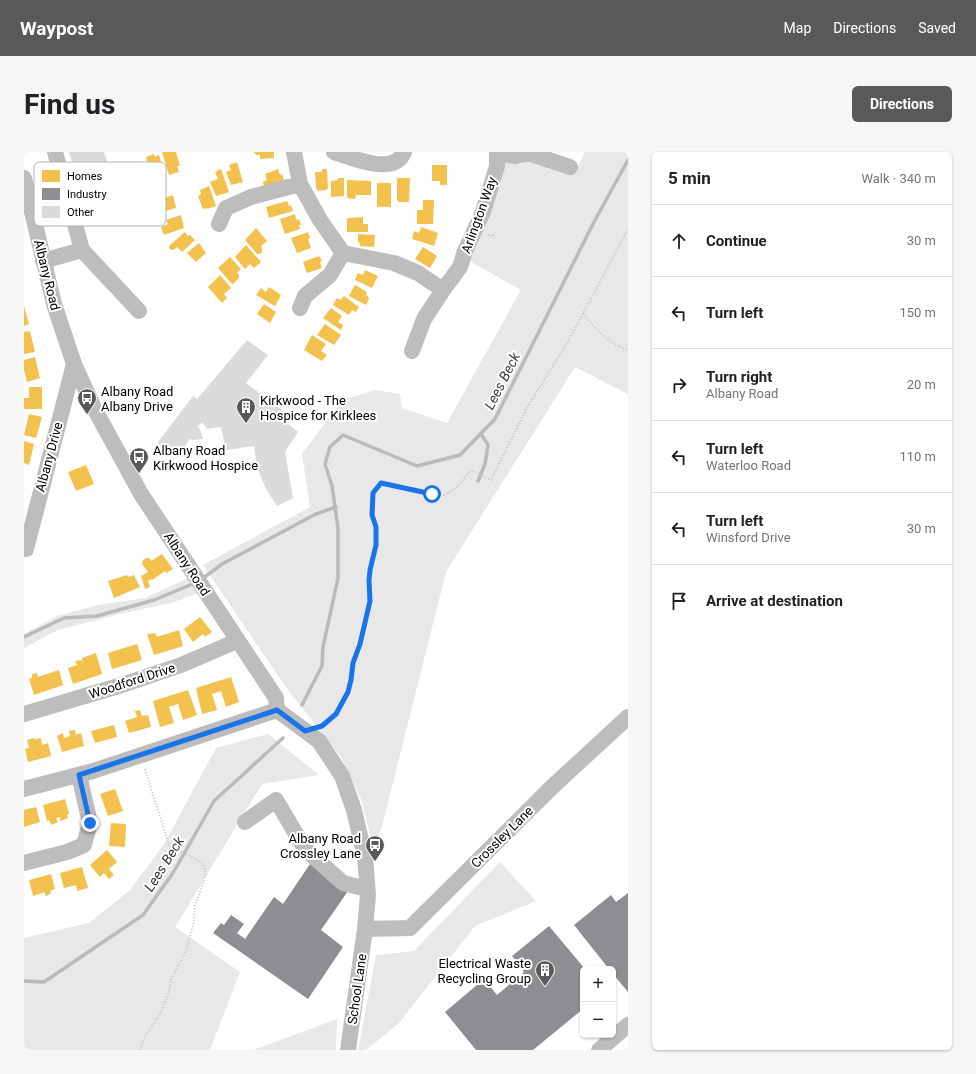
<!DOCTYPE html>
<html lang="en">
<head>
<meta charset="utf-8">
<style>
	:root { --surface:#fff; --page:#f6f6f6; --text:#202124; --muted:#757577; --line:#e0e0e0; --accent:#595959 }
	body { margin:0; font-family:Roboto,sans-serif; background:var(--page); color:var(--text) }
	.controls { position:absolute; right:12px; bottom:12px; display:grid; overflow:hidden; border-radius:6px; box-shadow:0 1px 3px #0004 }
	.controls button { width:36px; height:36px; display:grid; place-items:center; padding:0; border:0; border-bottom:1px solid var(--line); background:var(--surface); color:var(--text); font:20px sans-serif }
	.stop { position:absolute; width:12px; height:12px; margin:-9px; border:3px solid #1a73e8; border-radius:50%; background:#fff }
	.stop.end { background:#1a73e8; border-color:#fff; box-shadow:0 1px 4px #0008 }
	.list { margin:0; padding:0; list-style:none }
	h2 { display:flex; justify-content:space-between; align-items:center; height:52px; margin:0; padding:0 16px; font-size:17px }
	h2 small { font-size:13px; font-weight:400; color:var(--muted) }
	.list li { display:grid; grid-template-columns:26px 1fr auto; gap:12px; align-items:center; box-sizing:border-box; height:72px; padding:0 16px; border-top:1px solid var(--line) }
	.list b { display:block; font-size:15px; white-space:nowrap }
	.list p { margin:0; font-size:13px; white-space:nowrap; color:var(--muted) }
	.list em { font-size:13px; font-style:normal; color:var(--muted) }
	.icon { flex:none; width:22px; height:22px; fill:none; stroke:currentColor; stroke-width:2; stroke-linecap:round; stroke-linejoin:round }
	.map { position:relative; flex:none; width:604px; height:898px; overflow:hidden; border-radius:6px }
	header { display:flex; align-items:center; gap:24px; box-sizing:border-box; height:56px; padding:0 20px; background:var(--accent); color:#fff }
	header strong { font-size:19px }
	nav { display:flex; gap:22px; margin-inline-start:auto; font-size:14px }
	.intro { display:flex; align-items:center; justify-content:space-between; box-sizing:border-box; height:96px; padding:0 24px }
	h1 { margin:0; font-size:28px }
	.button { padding:10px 18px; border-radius:6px; background:var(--accent); color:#fff; font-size:14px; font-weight:700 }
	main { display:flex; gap:24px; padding:0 24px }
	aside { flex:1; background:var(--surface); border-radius:6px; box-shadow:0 1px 3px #0004 }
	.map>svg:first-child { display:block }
	.green { fill:#e8e8e8 }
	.homes { fill:#f2c14e }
	.industry { fill:#8d8d92 }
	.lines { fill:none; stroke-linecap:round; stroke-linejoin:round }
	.stream { stroke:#bababa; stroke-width:3.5 }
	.building { fill:#dbdbdb }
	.path { stroke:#c2c2c2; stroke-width:2; stroke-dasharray:1 2; stroke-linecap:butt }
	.minor { stroke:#bdbdbd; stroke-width:16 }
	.route { stroke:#1a73e8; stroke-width:5 }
	.labels { text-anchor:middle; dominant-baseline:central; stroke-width:4; stroke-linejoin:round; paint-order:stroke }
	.street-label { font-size:13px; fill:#000; stroke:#fff }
	.poi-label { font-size:13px; fill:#000; stroke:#fff; text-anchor:start }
	.water-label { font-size:14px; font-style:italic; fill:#3d3d3d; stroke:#fff }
	.key { fill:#fff; stroke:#b2b2b2; stroke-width:1 }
	.key-label { font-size:11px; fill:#000 }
</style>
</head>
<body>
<header>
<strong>Waypost</strong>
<nav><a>Map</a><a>Directions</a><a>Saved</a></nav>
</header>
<div class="intro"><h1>Find us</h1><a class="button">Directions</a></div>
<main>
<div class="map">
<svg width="604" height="898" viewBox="0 0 604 898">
	<rect width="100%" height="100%" fill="#fff"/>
	<path class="green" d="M561,0H604V242L551,215L422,420L357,678L350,697L337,647L317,605L261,534L179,413L286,355L278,302L318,248L351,238L376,242L378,256L423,271L497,138L442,107L477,5L495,4L551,21Z
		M164,426L174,441L147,451L96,462L34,478L0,496V482L33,464L74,453L121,446Z
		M244,582L295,623L238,632L151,775L216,820L186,898H0V786L65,771L106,738L140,692L192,596Z
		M476,710L512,749L451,774L375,871L342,898H334L352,803L390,799Z
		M313,867L312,898H229Z"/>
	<path class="homes" d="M138,0H152L156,14H153L155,20L145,23Z
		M230,0H250V6L236,7V3H232Z
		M130,2L131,5L135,3L142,26L136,28L134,23L128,25L122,5Z
		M213,10L219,30L207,33L202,20L207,18L205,13Z
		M408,13H423V33H416V29H408Z
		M197,17L205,40L192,44L186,30L194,27L191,20Z
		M254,17L256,23L258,22L260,28L240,35L239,30L243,28L241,22Z
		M298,17H303L304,36L302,38L294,39L292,36L291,20H298Z
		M314,26H320V44L307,45V29L314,28Z
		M373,26H386L385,50H375L373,48Z
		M323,28L347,29V43H332L331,47L323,46Z
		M353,31H367V55H353Z
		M185,34L192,54L183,57V56L179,57L174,44L177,42L176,38Z
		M149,43L152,56L138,60L136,56L130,58L128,50Z
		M399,48H410L409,72H393V58H399Z
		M263,49L265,54L267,53L269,59L245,66L242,55Z
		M271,62L272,68L275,67L277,73H275L276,77L261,82L256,67Z
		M157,63L160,76L140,83L137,75L144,72L142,68Z
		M339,65V72H344V80H323V66Z
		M397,75L414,81L410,94L388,87L390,79L395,81Z
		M232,76L243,89L237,94L238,97V100L236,102H233L221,88Z
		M161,80L164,84L166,83L171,88L158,100L153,95L150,98H147L145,96L146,93Z
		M284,80L286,86L284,87L287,96L273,101L267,86Z
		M334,82L351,83L350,95L336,94V91L334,90Z
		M175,91L182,101L172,110L163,101Z
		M222,93L237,110L230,116L226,112L221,117L211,105Z
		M399,95L413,104L406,116L391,107Z
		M295,104L298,109L296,110L298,116L283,121L279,110Z
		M206,105L217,117L213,121L215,123V126L209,132L207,131L194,116Z
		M341,118L354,124L348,136L331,128L334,121L339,123Z
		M196,123L207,136L200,142L203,146L198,151L184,135Z
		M331,133L343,140L342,143L344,144L345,147L342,153L325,144Z
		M245,135L257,143L251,154L232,143L237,136L242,140Z
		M320,144L335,155L332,160L328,158L325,163L309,153L313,146L317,148Z
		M240,152L252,160L246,171L233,162Z
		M0,154L5,172L0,174Z
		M307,156L318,164L314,170L319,173L317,178L299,166Z
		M301,172L317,183L310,193L293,183Z
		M6,179L11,200L0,202V180Z
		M288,183L302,192L297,199L303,203L298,209L280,198Z
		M11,205L16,226L3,230L0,218V208Z
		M5,235H18V257H0V246H5Z
		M5,262L18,265L12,286L0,283Z
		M0,289L10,292L5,313L0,311Z
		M62,313L70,332L52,339L44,320Z
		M138,402L149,417L142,421L141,419L128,428L127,427L124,429L126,435L121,437L117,424L124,420L118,412L119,408L122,406H126L127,409Z
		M103,423L104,425L110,423L116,435L90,446L84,429Z
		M176,465L188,480L181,485L179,482L169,490L160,477Z
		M155,478L159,494L130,503L123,482L131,481L133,485Z
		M113,492L118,508L88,517L84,501Z
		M72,501L78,522L49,532L44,516L53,513L51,509L57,508L59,511L58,506Z
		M35,518L39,533L10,543L5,527L8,526V522L13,521L14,525Z
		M207,525L215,550L202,555L197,539L188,542L193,558L178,562L172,536Z
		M164,538L173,563L159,568L154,552L145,555L150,571L136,575L129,549Z
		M116,558L118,564L124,563L127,575L105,581L101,569L113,565L111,559Z
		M90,573L93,585L71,591L67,579Z
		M51,578L52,583L57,581L60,594L38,600L33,584L39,581L40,586L46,584L45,579Z
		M10,586V588L11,587L17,586L18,593L24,591L27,604L4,610L1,597L5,596L3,588Z
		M91,637L99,659L84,664L76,642Z
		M41,647L45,662L43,663L44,666L36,669V665L32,666L34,670L27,673L25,668L23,669L19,653Z
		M12,655L16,670L0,675V658Z
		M87,671L102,672L101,695L85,694Z
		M83,698L93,710L85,717L90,723L85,727L80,721L76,725L66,713Z
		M58,715L64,736L53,739L52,733L40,736L36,721Z
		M27,722L31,737L26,739L27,741L23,744L21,743V740L9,744L5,728Z"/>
	<path class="industry" d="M286,712L324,739L297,778L319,795L284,847L189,781L197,771L200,773L207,763L220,772L213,781L221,787L250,745L259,752Z
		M604,741V840L589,822V817H585L550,773L587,743L592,750Z
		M525,774L561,817H559V857L509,898H452L421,860L460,827L473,843L500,820L488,804Z"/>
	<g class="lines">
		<path class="stream" d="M454,329L461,312L464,293L457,282
			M178,427L198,412L292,362L312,355
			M0,485L40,466L73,464L130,448L171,431
			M278,553L298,514L299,495L314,426V376L308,334L301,312L306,295L319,283L393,314L436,303L471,267L571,68L604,8
			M0,829L20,830L119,763L149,721L190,649L259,586"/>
	</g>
	<path class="building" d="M45,0H80L92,35L76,40L71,25L49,32L43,12L48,10Z
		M223,188L244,203L222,231L262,261L258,267L274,280L261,300L269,346L253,354L242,337L233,315L230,294L202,298L197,275L183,277L178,270L173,275L176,277L179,287L169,288L166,287L155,302L139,305L134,290L169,244L173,247Z"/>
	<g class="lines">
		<path class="path" d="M464,83L469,84L471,80
			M559,161C574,179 582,190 604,198
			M297,574L312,562L324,540L327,528L329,511L336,492L346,449L345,429L346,418L352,393V375L348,363L349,341L357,331C368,333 414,346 422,342C432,338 440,326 447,318L467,328L504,254L545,188L604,77
			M116,898L121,884L133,867L138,858L145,840L147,827L162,799L170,769L171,754L182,723L180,714L175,709L145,693L121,617"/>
		<path class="minor" d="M31,0L58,98L115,159
			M270,0L276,32L296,68L319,101L370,111L394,121L419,138L436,115L441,99L459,60L473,14V1L491,4L504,1L546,15
			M310,0C327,5 370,25 380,0
			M0,26L30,152L50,212L70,256L117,342L252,546L253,558
			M195,72L202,56L227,45L276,32
			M19,109L58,98
			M276,156L281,144L306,123L319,101
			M388,199L400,167L419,138
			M0,397H2L50,212
			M253,558L295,589L318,624L330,658L341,705L344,743L341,777L324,898
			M0,562L98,533L157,513L213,489
			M0,637L69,619L253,558
			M221,670L252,648L281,697L319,731L343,737
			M0,711L43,700L60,693L66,671L55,623
			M341,777L386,776L528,635L604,565
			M575,898L604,873"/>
	</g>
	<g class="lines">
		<path class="route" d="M66,671L55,623L253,558L281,579L298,574L312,562L324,540L327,528L329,511L336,492L346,449L345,429L346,418L352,393V375L348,363L349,341L357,331L408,342"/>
	</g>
	<defs>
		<symbol id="bus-pin" viewBox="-11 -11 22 30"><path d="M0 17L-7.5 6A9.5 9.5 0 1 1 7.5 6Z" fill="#595959" stroke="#fff"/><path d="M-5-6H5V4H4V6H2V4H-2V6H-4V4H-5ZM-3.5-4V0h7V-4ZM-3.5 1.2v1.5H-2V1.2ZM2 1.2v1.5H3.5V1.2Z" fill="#fff"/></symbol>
		<symbol id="building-pin" viewBox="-11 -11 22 30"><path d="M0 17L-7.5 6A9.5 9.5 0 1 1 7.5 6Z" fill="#595959" stroke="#fff"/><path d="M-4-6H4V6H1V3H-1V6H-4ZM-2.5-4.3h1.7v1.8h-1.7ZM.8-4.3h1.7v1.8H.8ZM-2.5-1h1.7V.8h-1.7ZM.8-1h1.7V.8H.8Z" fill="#fff"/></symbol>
	</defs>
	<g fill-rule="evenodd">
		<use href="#bus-pin" x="52" y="235" width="22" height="30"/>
		<use href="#building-pin" x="211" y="244" width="22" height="30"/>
		<use href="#bus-pin" x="104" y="294" width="22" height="30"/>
		<use href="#bus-pin" x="340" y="682" width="22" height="30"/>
		<use href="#building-pin" x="510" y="807" width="22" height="30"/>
	</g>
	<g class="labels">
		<g class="street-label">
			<text transform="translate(455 63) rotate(-70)">Arlington Way</text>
			<text transform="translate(23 123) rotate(76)">Albany Road</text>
			<text transform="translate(25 305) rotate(-75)">Albany Drive</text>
			<text transform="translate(163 412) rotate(57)">Albany Road</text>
			<text transform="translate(108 529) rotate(-18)">Woodford Drive</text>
			<text transform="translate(478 685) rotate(-45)">Crossley Lane</text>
			<text transform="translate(333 837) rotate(-82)">School Lane</text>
		</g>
		<g class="poi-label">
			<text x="77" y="239">Albany Road<tspan x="77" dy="15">Albany Drive</tspan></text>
			<text x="236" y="248">Kirkwood - The<tspan x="236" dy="15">Hospice for Kirklees</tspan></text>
			<text x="129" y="298">Albany Road<tspan x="129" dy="15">Kirkwood Hospice</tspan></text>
			<text x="337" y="686" text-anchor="end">Albany Road<tspan x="337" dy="15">Crossley Lane</tspan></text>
			<text x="507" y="811" text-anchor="end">Electrical Waste<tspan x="507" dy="15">Recycling Group</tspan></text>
		</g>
		<g class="water-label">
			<text transform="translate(478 229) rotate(-63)">Lees Beck</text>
			<text transform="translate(140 712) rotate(-58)">Lees Beck</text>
		</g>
	</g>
	<rect x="10" y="10" width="132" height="64" rx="6" class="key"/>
	<rect x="18" y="18" width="18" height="12" fill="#f2c14e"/>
	<rect x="18" y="36" width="18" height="12" fill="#8d8d92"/>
	<rect x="18" y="54" width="18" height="12" fill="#dbdbdb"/>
	<g class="key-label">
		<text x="43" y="28">Homes</text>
		<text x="43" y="46">Industry</text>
		<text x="43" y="64">Other</text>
	</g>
</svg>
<div class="controls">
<button>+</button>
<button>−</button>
</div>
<div class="stop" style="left:408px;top:342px"></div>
<div class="stop end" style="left:66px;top:671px"></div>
</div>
<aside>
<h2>5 min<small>Walk · 340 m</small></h2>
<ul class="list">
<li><svg class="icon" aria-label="ahead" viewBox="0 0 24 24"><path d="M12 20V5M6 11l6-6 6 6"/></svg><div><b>Continue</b></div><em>30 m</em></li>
<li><svg class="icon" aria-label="left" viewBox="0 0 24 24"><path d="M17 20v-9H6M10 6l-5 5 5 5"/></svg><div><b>Turn left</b></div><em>150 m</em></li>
<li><svg class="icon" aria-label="right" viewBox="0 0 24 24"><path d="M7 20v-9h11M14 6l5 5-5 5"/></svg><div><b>Turn right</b><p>Albany Road</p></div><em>20 m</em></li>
<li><svg class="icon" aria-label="left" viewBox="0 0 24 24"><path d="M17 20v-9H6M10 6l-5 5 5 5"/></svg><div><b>Turn left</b><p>Waterloo Road</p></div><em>110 m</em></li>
<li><svg class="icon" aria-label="left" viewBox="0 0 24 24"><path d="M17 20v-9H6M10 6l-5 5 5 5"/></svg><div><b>Turn left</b><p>Winsford Drive</p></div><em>30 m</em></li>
<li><svg class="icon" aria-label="arrive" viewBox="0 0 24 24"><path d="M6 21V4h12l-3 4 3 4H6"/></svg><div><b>Arrive at destination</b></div></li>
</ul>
</aside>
</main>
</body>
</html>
